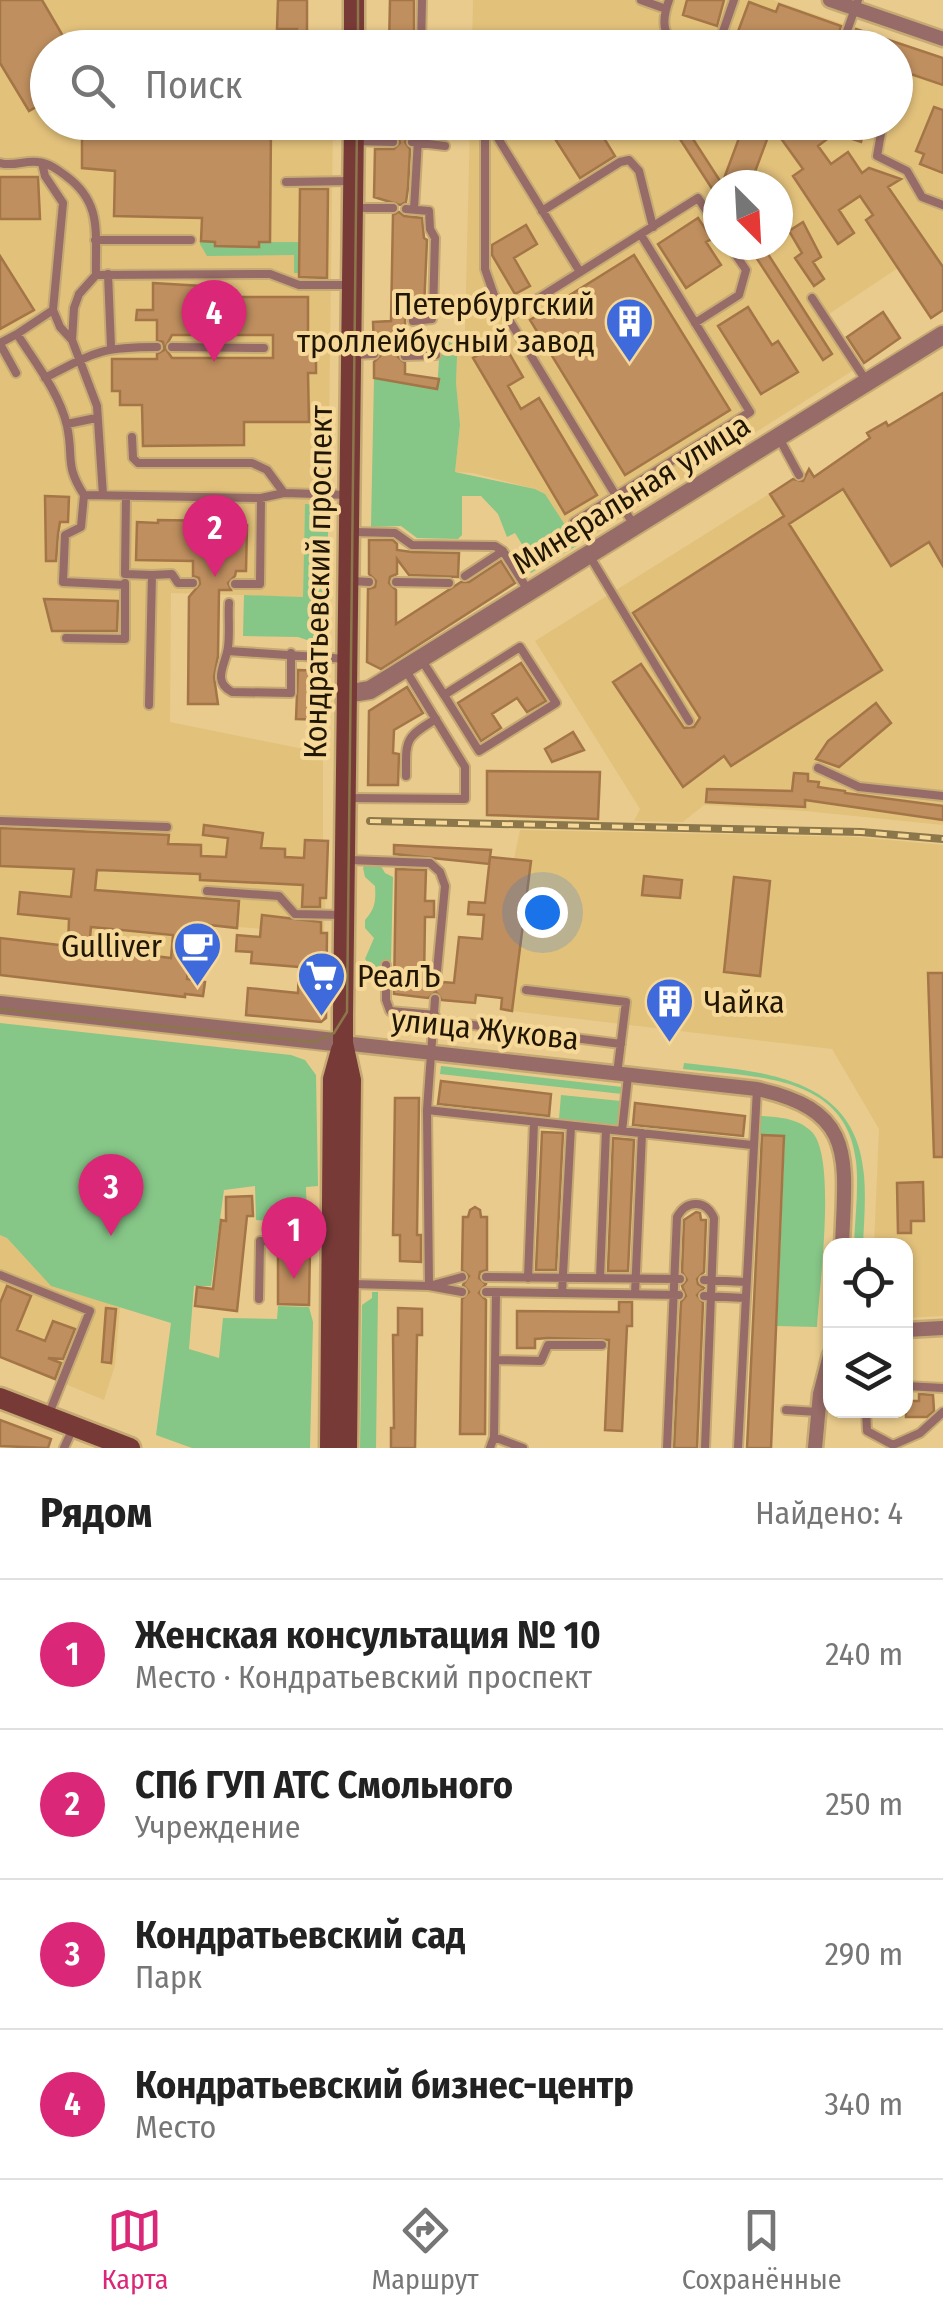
<!DOCTYPE html>
<html lang="ru">
<head>
<meta charset="utf-8">
<style>
	:root { --surface:#fff; --page:#f2f2f2; --text:#222; --muted:#767676; --line:#e0e0e0; --accent:#db2777 }
	body { margin:0; font-family:"Fira Sans Condensed",sans-serif; background:var(--page); color:var(--text) }
	.controls { position:absolute; right:30px; bottom:30px; display:grid; overflow:hidden; border-radius:20px; box-shadow:0 2px 8px #0004 }
	.controls button { width:90px; height:90px; display:grid; place-items:center; padding:0; border:0; border-bottom:2px solid var(--line); background:var(--surface); color:var(--text); font:50px sans-serif }
	.compass { position:absolute; left:703px; top:170px; width:90px; height:90px; border-radius:50%; background:var(--surface); box-shadow:0 2px 8px #0004; rotate:156deg }
	.you { position:absolute; left:542px; top:912px; width:35px; height:35px; margin:-25px; border:8px solid #fff; border-radius:50%; background:#1a73e8; box-shadow:0 0 0 15px #1a73e833 }
	.badge { display:grid; place-items:center; width:65px; height:65px; border-radius:50%; background:var(--accent); color:#fff; font-size:32px; font-weight:700 }
	.pin { position:absolute; translate:-50% -82px; filter:drop-shadow(0 2px 5px #0008) }
	.pin::after { content:''; position:absolute; top:52px; width:35px; height:30px; background:inherit; clip-path:polygon(0 0,100% 0,50% 100%) }
	.list { margin:0; padding:0; list-style:none }
	h2 { display:flex; justify-content:space-between; align-items:center; height:130px; margin:0; padding:0 40px; font-size:42px }
	h2 small { font-size:32px; font-weight:400; color:var(--muted) }
	.list li { display:grid; grid-template-columns:65px 1fr auto; gap:30px; align-items:center; box-sizing:border-box; height:150px; padding:0 40px; border-top:2px solid var(--line) }
	.list b { display:block; font-size:38px; white-space:nowrap }
	.list p { margin:0; font-size:32px; white-space:nowrap; color:var(--muted) }
	.list em { font-size:32px; font-style:normal; color:var(--muted) }
	.icon { flex:none; width:55px; height:55px; fill:none; stroke:currentColor; stroke-width:2; stroke-linecap:round; stroke-linejoin:round }
	.map { position:relative; flex:none; width:943px; height:1448px; overflow:hidden }
	.search { position:absolute; background:var(--surface); box-shadow:0 2px 8px #0004; left:30px; right:30px; top:30px; height:110px; display:flex; align-items:center; gap:25px; box-sizing:border-box; padding:0 35px; border-radius:55px; color:var(--muted); font-size:38px }
	.sheet { height:730px; background:var(--surface) }
	nav { display:flex; justify-content:space-around; align-items:center; box-sizing:border-box; height:140px; border-top:2px solid var(--line); background:var(--surface); font-size:28px; color:var(--muted) }
	nav a { display:grid; justify-items:center; gap:5px }
	nav .on { color:var(--accent) }
	.map>svg:first-child { display:block }
	.built { fill:#e2c17b; fill-rule:evenodd }
	.green { fill:#86c687 }
	.building { fill:#bf8f5f; stroke:#a47546; stroke-width:2.5; fill-rule:evenodd }
	.lines { fill:none; stroke-linecap:round; stroke-linejoin:round }
	.service-casing { stroke:#c5aa74; stroke-width:12 }
	.minor-casing { stroke:#c5aa74; stroke-width:19 }
	.tertiary-casing { stroke:#c5aa74; stroke-width:22 }
	.secondary-casing { stroke:#c5aa74; stroke-width:25 }
	.service { stroke:#976b67; stroke-width:8 }
	.minor { stroke:#976b67; stroke-width:14 }
	.tertiary { stroke:#976b67; stroke-width:18 }
	.secondary { stroke:#783a37; stroke-width:20 }
	.tram { stroke:#8c774b; stroke-width:2.5 }
	.rail-casing { stroke:#8c774b; stroke-width:8 }
	.rail { stroke:#f6d899; stroke-width:4; stroke-dasharray:11; stroke-linecap:butt }
	.labels { text-anchor:middle; dominant-baseline:central; stroke-width:8; stroke-linejoin:round; paint-order:stroke }
	.poi-label { font-size:32px; fill:#211600; stroke:#f6d899; text-anchor:end }
	.street-label { font-size:32px; fill:#211600; stroke:#f6d899 }
</style>
</head>
<body>
<div class="map">
<svg width="943" height="1448" viewBox="0 0 943 1448">
	<rect width="100%" height="100%" fill="#e9cb8d"/>
	<path class="built" d="M0,0H307V30L292,29L290,47H261L260,42L206,40L205,48H48V122H273L274,126L285,123H333L328,505H305L303,597L171,593L170,722L323,753V840L328,841L324,933L193,924L185,997L0,975Z
		M473,0H773L943,58V310L931,318L898,268L829,314L860,366L578,545L545,494L535,489L473,473L455,472L460,425L456,383L458,332L465,331L470,123L896,122V48L472,47ZM718,185H778V245H718Z
		M809,469L828,498L842,488L890,566L929,542L943,566V825L805,811L704,805L683,822L634,821L640,809L535,641Z
		M520,830L857,837L943,845V1316L906,1318V1246L874,1245L879,1129L832,1049L512,1011L531,862L514,859Z
		M0,1235L7,1238L51,1286L120,1307L115,1365L104,1400L0,1357Z"/>
	<path class="green" d="M200,235H205L206,242H299V273H294V255L207,256L200,244Z
		M441,332H458L456,383L460,425L455,472L535,489L545,494L578,545L531,573L517,551L523,546L515,533L507,537L498,514L481,496H462V535L458,539L417,538L401,526L371,527L374,378L437,389Z
		M305,504L328,505V647L298,637L243,636L244,595L303,597Z
		M378,861L385,873L393,877L391,962L388,970L371,966L365,959L374,938L365,928V920C375,909 376,901 375,886L365,877L363,868L365,864Z
		M0,1023L291,1055L305,1060L316,1075L318,1186L306,1187L307,1224L256,1220L255,1186L224,1190L211,1286H194L189,1349L219,1358L223,1318L277,1319L278,1306L309,1307L313,1322L310,1448H192L156,1435L171,1323L51,1286L7,1238L0,1235Z
		M684,1063C760,1072 856,1074 864,1175C866,1198 864,1222 863,1245H854C855,1218 859,1188 856,1161C846,1072 750,1077 683,1069Z
		M441,1066L622,1087V1094L440,1074Z
		M561,1095L621,1101L618,1125L559,1119Z
		M760,1116C778,1117 798,1118 812,1132C837,1159 819,1287 817,1327L777,1326L785,1137L759,1135Z
		M372,1292H378L376,1448H360L362,1305L372,1298Z"/>
	<path class="building" d="M0,0H42L70,48H48V100L29,111L0,63Z
		M278,0H307V33H327L326,48H302V40H296L297,29H277Z
		M390,0H414V48H389Z
		M687,0H724L717,26L683,15Z
		M749,2L776,12L779,4L841,26L834,48H810L786,40L785,44L766,38L763,48L733,45Z
		M856,29L943,58V85L896,69V48H849Z
		M934,107L943,110V173L920,164L924,154L916,151Z
		M112,122L271,127L270,242H259V247L215,246V242L201,241L202,218L114,216L115,171L82,168V126H112Z
		M388,122H411V135L405,142L410,149L408,188L406,202L400,205L374,197L375,149H394L400,143L398,136L388,134Z
		M535,122H594L615,156L580,178L552,134L545,138Z
		M669,122H682L722,184L745,122H867L861,142L835,133L818,146L831,164L848,152L862,173L869,168L901,179L888,187L943,267V310L931,318L866,220L873,215L860,196L839,210L854,233L838,244L793,176L803,169L772,126L753,177L758,185H718V198Z
		M0,177H38L40,219H0Z
		M300,189H328L327,278L299,277Z
		M399,212L404,216L422,218L424,238L427,240L424,308H405V348L398,357L405,363V374L439,379L437,389L374,378V362L381,355L380,349L374,347L373,322L391,321L393,215Z
		M698,218L712,239L706,242L721,265L686,288L658,244Z
		M803,222L821,257L813,262L824,279L814,286L795,258L802,253L789,231Z
		M526,225L537,244L514,258L530,286L515,294L492,255V245Z
		M748,245H775L766,251L832,354L823,360Z
		M634,255L730,410L625,475L530,320Z
		M0,256L34,310L0,329Z
		M153,283L202,286V297H308V346H316V373H308L309,422H244V445L143,446L142,405H120V391H112V359H157V354L164,350L163,342L157,340V320H136L137,310H153ZM172,335H273V358H172L165,348Z
		M748,307L772,345L778,341L798,372L761,394L718,326Z
		M883,312L900,338L864,363L847,337Z
		M502,341L523,377L508,386L521,409L539,398L597,495L565,514L473,358Z
		M943,393V566L929,542L891,566L843,489L789,524L882,670L731,766L724,756L683,787L613,682L641,664L684,728L694,727L700,718L633,613L784,516L770,494L793,479L803,481L809,469L814,477L870,438L867,433L886,422L888,426Z
		M45,496L69,497L68,522H60L58,534L56,561H46Z
		M158,520L219,521V525H247L246,571H236L235,576L228,583L231,590H219L218,656L214,677L218,704H188L189,597L200,584L199,578L193,576V561L136,560L137,522L158,523Z
		M369,540H393L397,544V550L412,552L459,553L458,577L409,575L397,559V574L390,577L389,583L396,590V624L461,582H469L501,561L515,583L381,669L367,662L368,589L375,587L376,581L369,574Z
		M44,599L118,601L117,631H52Z
		M521,663L546,701L527,712L517,698L492,714L501,728L481,741L458,703Z
		M298,670L328,671L327,720L296,719Z
		M407,687L423,713L394,730L393,753L399,754L398,785H368L369,711Z
		M876,703L891,723L839,767L816,759L828,741Z
		M573,732L584,750L552,762L545,749Z
		M487,771L600,772L598,819L487,815Z
		M794,773L808,774V781L819,782L818,787L845,791V793L943,806V820L805,800V807L706,802L707,789L792,791Z
		M204,825L263,833L261,848L285,849V857L304,858L305,840L328,841L326,898H320V907H302L303,885L200,880V874L97,870L95,890L239,901L237,928L209,925L208,938L191,937L187,979L205,982L203,996L185,994V997L0,975V938L68,946L69,919L18,914L20,892L71,897L74,869L0,866V828L169,835L168,844L201,845V856L226,857L228,838L203,835ZM91,927L173,935L171,958L89,948Z
		M394,845L491,850L489,864L394,854Z
		M490,857L531,861L512,1011L501,1009L502,998L476,995L475,1003L442,1000L436,992L428,998L394,994L396,869L426,870L425,901H434V917H425L424,980L436,988L443,982L454,983L459,937L482,939L484,915L468,914L469,902L485,903Z
		M644,876L682,880L680,898L642,895Z
		M734,877L770,881L760,976L724,972Z
		M262,915L321,922V933H327L326,1018L321,1022L246,1015L248,988L298,993L299,967L251,963L252,952L236,951L237,935L260,937Z
		M928,973H943V1157H934Z
		M441,1081L551,1094L549,1116L438,1104Z
		M395,1098H419L417,1235H421V1262L400,1261V1235H393Z
		M635,1103L745,1116L743,1136L633,1125Z
		M542,1132L563,1133L556,1270H536Z
		M762,1135L784,1136L771,1448H747Z
		M613,1138L634,1140L628,1271H608Z
		M923,1182L924,1221H911V1233H898L897,1183Z
		M252,1196L253,1216H247L237,1311L195,1306L197,1287L213,1289L221,1220L226,1221V1197Z
		M475,1207L480,1210L481,1217H487V1270L480,1272L479,1278L486,1284L479,1293L486,1300L485,1434H460L462,1299L469,1292L463,1285L469,1276L462,1270L463,1217H468L470,1210Z
		M696,1212L700,1213L701,1220H706L704,1272L697,1279L698,1284L704,1288L697,1295L703,1303L697,1448H674L681,1302L686,1296L682,1286L687,1280L682,1272L684,1220Z
		M278,1249H310L309,1305L278,1304Z
		M7,1286L31,1296L17,1330L45,1341L53,1321L75,1329L63,1359L48,1358L61,1363L55,1379L0,1357V1303Z
		M619,1302H632V1326H627L622,1431L605,1430L609,1340L548,1338L535,1339V1348H517V1311L619,1312Z
		M106,1308L116,1309L111,1363L102,1362Z
		M398,1308L422,1309V1335H417L415,1448H391V1428H394L393,1335H398Z
		M919,1394L933,1395L934,1411L927,1417H906V1401H919Z
		M0,1420L51,1439L48,1448L0,1446Z"/>
	<g class="lines">
		<defs>
			<path id="service" d="M641,0L666,9
				M669,0C661,22 661,41 688,48
				M421,48L422,0
				M488,48V44
				M711,48L720,40L734,0
				M841,48L858,0
				M485,122V269L494,295L635,527
				M488,122L580,272
				M883,122L877,156L907,171L922,197L943,205
				M354,141L393,142
				M412,142L445,146
				M0,163C13,167 25,160 38,162C49,163 58,170 66,176C103,203 95,234 96,275L79,294L74,308L72,340L97,406L103,495
				M42,163L45,176L63,203L53,310L60,327L72,340
				M286,182L353,181
				M353,208H393
				M406,209L429,211L430,229L435,238L433,314L432,319L413,321
				M414,209L419,122
				M542,211L620,162L629,160L639,171L653,227
				M95,240H191
				M108,274L111,347
				M96,275L270,274L299,285H351
				M812,298L867,382
				M507,318L698,198L718,228
				M695,323L739,295L746,270L729,245
				M17,334L53,310
				M0,343L17,334C35,362 60,394 67,426C74,458 64,464 84,495L261,498L284,493
				M0,344L16,373
				M172,347L264,348
				M355,355L374,354
				M405,356L436,355
				M45,378C95,352 100,347 157,347
				M67,424L96,418
				M132,437L133,458L138,463H252L267,470L284,493L349,495
				M780,440L799,475
				M84,495L81,527L65,535L63,582L125,585
				M126,496L125,574L152,575L149,705
				M574,522L750,412L641,235
				M353,532L395,533L412,545L495,546L503,551L528,590
				M589,555L689,721
				M152,575L172,574L178,583H193
				M465,576L503,551
				M352,581L369,582
				M396,582L449,583
				M235,584H260L261,498
				M229,603C228,617 230,632 228,647C226,664 211,681 232,692L291,693V653
				M66,638L125,639V583
				M228,651L347,659
				M421,659L444,695L520,647L556,703L479,751L444,695
				M818,768L859,787L943,796
				M406,776C406,740 404,738 436,719
				M347,798L465,799V767L405,669
				M0,821L167,827
				M349,860L430,863L440,872L445,886L436,981
				M207,891L279,896L295,914L343,915
				M386,965V1000L390,1011L435,1015
				M526,990L626,1002L617,1074
				M435,999L427,1110L429,1286L462,1277
				M434,1020L621,1044
				M427,1110L752,1145
				M622,1131L628,1076
				M0,1275L90,1311L48,1416
				M486,1277L680,1279
				M528,1278L534,1122
				M600,1278L606,1130
				M704,1280L746,1282
				M352,1284L429,1286L462,1292
				M486,1292L679,1295
				M562,1293L571,1126
				M635,1294L642,1133
				M704,1296L745,1298
				M259,1299L260,1241L327,1242
				M495,1360L541,1361L548,1345H602
				M906,1386L943,1388
				M786,1410L818,1412
				M866,1410L867,1431L893,1445L920,1433L943,1412
				M494,1437L523,1448
				M64,1448L74,1426
				M490,1448L494,1437L496,1292
				M667,1448L677,1217C687,1199 706,1200 714,1218L705,1448
				M738,1448L757,1089"/>
			<path id="minor" d="M830,0L943,39
				M343,1043L757,1089C858,1111 845,1159 842,1246
				M906,1330L943,1328
				M815,1448L820,1394L830,1355"/>
			<path id="tertiary" d="M346,694L370,690L383,682L943,335
				M0,1005L343,1043"/>
			<path id="secondary" d="M354,48V0
				M0,1398L130,1448
				M330,1448L333,1079L341,1050
				M347,1448L351,1080L343,1043V1014L354,122"/>
		</defs>
		<use href="#service" class="service-casing"/>
		<use href="#minor" class="minor-casing"/>
		<use href="#tertiary" class="tertiary-casing"/>
		<use href="#secondary" class="secondary-casing"/>
		<use href="#service" class="service"/>
		<use href="#minor" class="minor"/>
		<use href="#tertiary" class="tertiary"/>
		<use href="#secondary" class="secondary"/>
		<path class="tram" d="M358,48V0
			M0,1009L314,1042L334,1033L347,1012L357,122"/>
		<defs>
			<path id="rail" d="M370,821L861,832L943,839"/>
		</defs>
		<use href="#rail" class="rail-casing"/>
		<use href="#rail" class="rail"/>
	</g>
	<defs>
		<symbol id="building-pin" viewBox="-11 -11 22 30"><path d="M0 17L-7.5 6A9.5 9.5 0 1 1 7.5 6Z" fill="#3e6adb" stroke="#f6d899"/><path d="M-4-6H4V6H1V3H-1V6H-4ZM-2.5-4.3h1.7v1.8h-1.7ZM.8-4.3h1.7v1.8H.8ZM-2.5-1h1.7V.8h-1.7ZM.8-1h1.7V.8H.8Z" fill="#fff"/></symbol>
		<symbol id="cafe-pin" viewBox="-11 -11 22 30"><path d="M0 17L-7.5 6A9.5 9.5 0 1 1 7.5 6Z" fill="#3e6adb" stroke="#f6d899"/><path d="M-5.5-4.5H6V0H3Q3 3.5 0 3.5H-2.5Q-5.5 3.5-5.5 0ZM3-3.2v2h1.7v-2ZM-6 4.5H4V6H-6Z" fill="#fff"/></symbol>
		<symbol id="supermarket-pin" viewBox="-11 -11 22 30"><path d="M0 17L-7.5 6A9.5 9.5 0 1 1 7.5 6Z" fill="#3e6adb" stroke="#f6d899"/><path d="M-6-5.5h2.5l.6 2H6L4.5 2H-2.5L-4.4-4H-6ZM-1.5 3.2a1.3 1.3 0 1 0 .1 0ZM3 3.2a1.3 1.3 0 1 0 .1 0Z" fill="#fff"/></symbol>
	</defs>
	<g fill-rule="evenodd">
		<use href="#building-pin" x="602" y="294" width="55" height="75"/>
		<use href="#cafe-pin" x="170" y="918" width="55" height="75"/>
		<use href="#supermarket-pin" x="294" y="948" width="55" height="75"/>
		<use href="#building-pin" x="642" y="974" width="55" height="75"/>
	</g>
	<g class="labels">
		<g class="poi-label">
			<text x="595" y="304">Петербургский<tspan x="595" dy="37">троллейбусный завод</tspan></text>
			<text x="162" y="946">Gulliver</text>
			<text x="357" y="976" text-anchor="start">РеалЪ</text>
			<text x="704" y="1002" text-anchor="start">Чайка</text>
		</g>
		<g class="street-label">
			<text transform="translate(631 494) rotate(-32)">Минеральная улица</text>
			<text transform="translate(318 582) rotate(-89)">Кондратьевский проспект</text>
			<text transform="translate(485 1029) rotate(6)">улица Жукова</text>
		</g>
	</g>
</svg>
<div class="controls">
<button><svg class="icon" aria-label="locate" viewBox="0 0 24 24"><circle cx="12" cy="12" r="6"/><path d="M12 2v4M12 18v4M2 12h4M18 12h4"/></svg></button>
<button><svg class="icon" aria-label="layers" viewBox="0 0 24 24"><path d="M12 4l9 5-9 5-9-5zM3 14l9 5 9-5"/></svg></button>
</div>
<svg class="compass" viewBox="-18 -18 36 36"><path d="M0-13l5 13h-10z" fill="#e53935"/><path d="M0 13l5-13h-10z" fill="#767676"/></svg>
<div class="you"></div>
<div class="pin badge" style="left:294px;top:1279px">1</div>
<div class="pin badge" style="left:215px;top:577px">2</div>
<div class="pin badge" style="left:111px;top:1236px">3</div>
<div class="pin badge" style="left:214px;top:362px">4</div>
<div class="search"><svg class="icon" aria-label="search" viewBox="0 0 24 24"><circle cx="10" cy="10" r="6"/><path d="M15 15l6 6"/></svg>Поиск</div>
</div>
<section class="sheet">
<h2>Рядом<small>Найдено: 4</small></h2>
<ul class="list">
<li><span class="badge">1</span><div><b>Женская консультация № 10</b><p>Место · Кондратьевский проспект</p></div><em>240 m</em></li>
<li><span class="badge">2</span><div><b>СПб ГУП АТС Смольного</b><p>Учреждение</p></div><em>250 m</em></li>
<li><span class="badge">3</span><div><b>Кондратьевский сад</b><p>Парк</p></div><em>290 m</em></li>
<li><span class="badge">4</span><div><b>Кондратьевский бизнес-центр</b><p>Место</p></div><em>340 m</em></li>
</ul>
</section>
<nav>
<a class="on"><svg class="icon" aria-label="map" viewBox="0 0 24 24"><path d="M3 6l6-2 6 2 6-2v14l-6 2-6-2-6 2zM9 4v14M15 6v14"/></svg>Карта</a>
<a><svg class="icon" aria-label="directions" viewBox="0 0 24 24"><path d="M12 3l9 9-9 9-9-9zM9 14v-3h6M13 9l2 2-2 2"/></svg>Маршрут</a>
<a><svg class="icon" aria-label="saved" viewBox="0 0 24 24"><path d="M7 4h10v16l-5-4-5 4z"/></svg>Сохранённые</a>
</nav>
</body>
</html>
